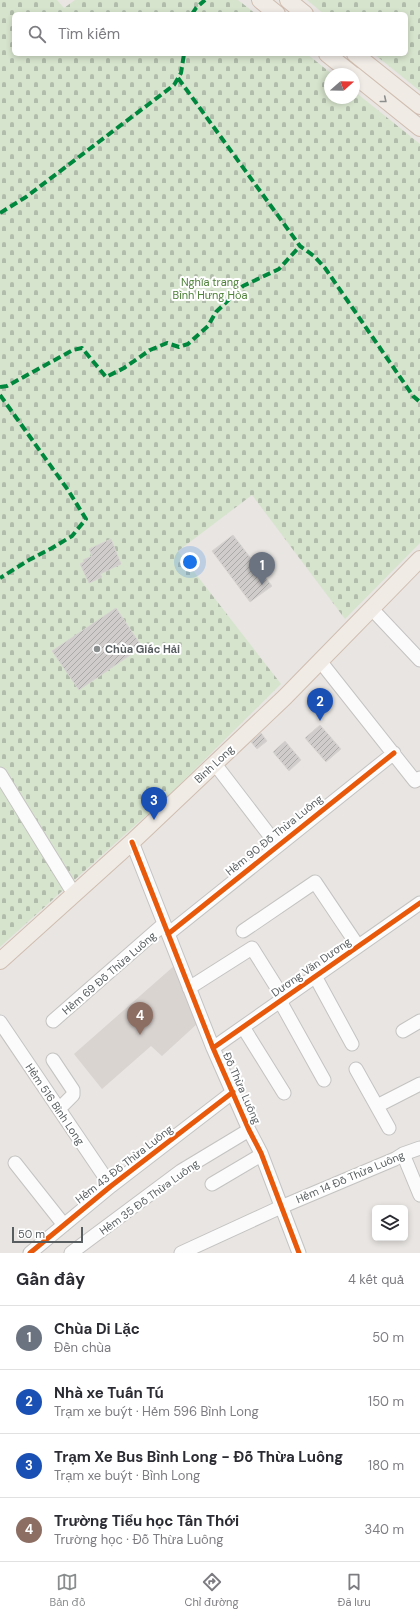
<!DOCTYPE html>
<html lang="vi">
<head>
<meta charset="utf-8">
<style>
	:root { --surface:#fff; --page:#f7f7f7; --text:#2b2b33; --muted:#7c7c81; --line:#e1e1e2; --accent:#8a8d8e }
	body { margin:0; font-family:"DM Sans",sans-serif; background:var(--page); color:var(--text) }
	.controls { position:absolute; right:12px; bottom:12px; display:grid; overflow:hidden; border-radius:6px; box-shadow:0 2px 6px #0003 }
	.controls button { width:36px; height:36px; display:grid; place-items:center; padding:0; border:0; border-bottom:1px solid var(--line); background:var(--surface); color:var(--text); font:20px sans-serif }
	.compass { position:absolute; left:324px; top:68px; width:36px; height:36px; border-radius:50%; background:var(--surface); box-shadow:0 2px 6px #0003; rotate:70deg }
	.scale { position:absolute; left:12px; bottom:10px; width:71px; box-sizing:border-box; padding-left:4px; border:2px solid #585e60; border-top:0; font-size:11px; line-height:14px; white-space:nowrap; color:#585e60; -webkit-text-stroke:3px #fff; paint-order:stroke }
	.you { position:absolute; left:190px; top:562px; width:14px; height:14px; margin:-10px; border:3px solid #fff; border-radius:50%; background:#1a73e8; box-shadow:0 0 0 6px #1a73e833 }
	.badge { display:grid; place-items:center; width:26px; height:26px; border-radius:50%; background:var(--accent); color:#fff; font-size:13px; font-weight:700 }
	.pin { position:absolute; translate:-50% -33px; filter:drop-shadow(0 1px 2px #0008) }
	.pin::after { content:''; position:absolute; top:21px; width:14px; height:12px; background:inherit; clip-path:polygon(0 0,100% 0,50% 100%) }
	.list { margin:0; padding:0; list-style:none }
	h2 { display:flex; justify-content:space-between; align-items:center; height:52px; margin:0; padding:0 16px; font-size:17px }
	h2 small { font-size:13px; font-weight:400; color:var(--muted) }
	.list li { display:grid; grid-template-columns:26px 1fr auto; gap:12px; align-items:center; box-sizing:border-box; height:64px; padding:0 16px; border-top:1px solid var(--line) }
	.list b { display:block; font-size:15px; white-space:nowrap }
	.list p { margin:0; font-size:13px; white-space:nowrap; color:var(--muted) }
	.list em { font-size:13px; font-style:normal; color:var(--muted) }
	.icon { flex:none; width:22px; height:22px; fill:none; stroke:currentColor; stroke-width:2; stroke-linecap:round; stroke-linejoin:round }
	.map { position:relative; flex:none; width:420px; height:1253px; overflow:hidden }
	.search { position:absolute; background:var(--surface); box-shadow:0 2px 6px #0003; left:12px; right:12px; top:12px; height:44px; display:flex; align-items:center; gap:10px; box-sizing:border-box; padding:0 14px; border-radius:6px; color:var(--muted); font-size:15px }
	.sheet { height:308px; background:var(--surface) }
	nav { display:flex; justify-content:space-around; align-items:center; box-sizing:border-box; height:56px; border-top:1px solid var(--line); background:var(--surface); font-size:11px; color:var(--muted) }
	nav a { display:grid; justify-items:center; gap:2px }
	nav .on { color:var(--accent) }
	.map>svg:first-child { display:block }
	.education { fill:#dad4d1 }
	.cemetery { fill:url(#cemetery-stones) }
	.building { fill:url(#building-hatch); stroke:#d7d4d2 }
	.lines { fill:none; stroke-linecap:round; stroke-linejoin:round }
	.minor-casing { stroke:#c4c3c2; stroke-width:15 }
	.major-casing { stroke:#d0bdb0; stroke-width:18 }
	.minor { stroke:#fcfbfb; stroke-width:13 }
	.major { stroke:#f0ebe5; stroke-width:16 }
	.quiet { stroke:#00873e; stroke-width:4; stroke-dasharray:8 4; stroke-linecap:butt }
	.cycleway-casing { stroke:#fff; stroke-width:8 }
	.cycleway { stroke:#e8590c; stroke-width:5 }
	.oneway { stroke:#8d8f8f }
	.poi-dot { fill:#8a8d8e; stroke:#fff; stroke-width:1.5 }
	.labels { text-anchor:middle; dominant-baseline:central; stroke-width:4; stroke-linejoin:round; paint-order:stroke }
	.park-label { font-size:11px; fill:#4c8136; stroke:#fff }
	.poi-label { font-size:11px; font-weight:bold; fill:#585e60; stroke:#fff; text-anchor:start }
	.street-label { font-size:11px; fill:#585e60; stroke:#fff }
</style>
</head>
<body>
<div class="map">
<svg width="420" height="1253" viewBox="0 0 420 1253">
	<defs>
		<pattern id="cemetery-stones" width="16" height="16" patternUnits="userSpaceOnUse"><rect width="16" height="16" fill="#d7e4cd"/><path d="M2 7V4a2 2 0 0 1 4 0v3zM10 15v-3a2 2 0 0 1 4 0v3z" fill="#b1bcaa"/></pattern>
		<pattern id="building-hatch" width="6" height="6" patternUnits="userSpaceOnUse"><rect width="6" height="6" fill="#cfcccb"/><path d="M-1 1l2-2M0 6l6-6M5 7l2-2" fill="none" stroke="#aba9a8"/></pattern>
	</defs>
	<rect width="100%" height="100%" fill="#e8e5e2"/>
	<path class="education" d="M174,966L198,1023L162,1056L151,1046L102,1089L74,1054Z"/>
	<path class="cemetery" d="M0,0H57L64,8L75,0H238L256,14H14V54H307L332,74H330V98H354V91L420,144V543L345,619L252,495L178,551L281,684L171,793L0,947Z
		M307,0H420V91L374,54H406V14H324Z"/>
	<path class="building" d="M233,535L272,586L250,602L212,551Z
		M111,539L121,564L100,574L102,577L89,583L80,564L84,562L83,560L92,556L89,549Z
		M116,608L142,647L79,690L52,651Z
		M320,725L341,749L326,762L305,738Z
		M261,733L267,741L257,749L251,742Z
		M285,741L301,760L289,771L273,752Z"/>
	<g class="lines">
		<defs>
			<path id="minor" d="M371,608L420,660
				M320,661L415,781L420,778
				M215,764L277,845
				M0,774L74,894
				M132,842L213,1048L249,1130L261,1153L299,1253
				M243,931L315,882L358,946
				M168,934L394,753
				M315,976L352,1044
				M189,988L252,948L284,999
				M280,1001L324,1080
				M53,1021L164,924
				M0,1022L111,1186
				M243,1027L284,1093
				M403,1031L420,1021
				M213,1048L420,903
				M53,1060L73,1090V1095L59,1109
				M356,1069L389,1128
				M377,1106L420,1084
				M403,1154L420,1195
				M15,1163L64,1225
				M212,1184L261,1155
				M30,1253L111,1186L233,1092
				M71,1253L181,1171L249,1130
				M181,1253L281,1207L395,1159L403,1154L420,1148"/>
			<path id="major" d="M260,0L277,14
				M288,0L305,14
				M327,54L352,74
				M355,54L420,106
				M354,75L420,128
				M0,961L132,842L285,697L420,559"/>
		</defs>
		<use href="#minor" class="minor-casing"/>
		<use href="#major" class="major-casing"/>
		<use href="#minor" class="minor"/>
		<use href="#major" class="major"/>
		<path class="quiet" d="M192,14L196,8L205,0
			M178,78L300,246L314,256L325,268L413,396L420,402
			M0,213L26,197L174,85L181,73L184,54
			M0,387L7,386L73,350L82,348L106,377L124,368L150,350L167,343L179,347L188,344L208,326L216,312L243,286L279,269L300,246
			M0,395L68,490L86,519L72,536L52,548L29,560L0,578"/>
		<defs>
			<path id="cycleway" d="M132,842L213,1048L249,1130L261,1153L299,1253
				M168,934L394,753
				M213,1048L420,903
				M30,1253L111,1186L233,1092"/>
		</defs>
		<use href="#cycleway" class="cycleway-casing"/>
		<use href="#cycleway" class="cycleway"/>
	</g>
	<defs><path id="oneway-chevron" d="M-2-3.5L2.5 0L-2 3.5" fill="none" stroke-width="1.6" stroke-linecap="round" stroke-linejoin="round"/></defs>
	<use class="oneway" href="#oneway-chevron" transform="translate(384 100) rotate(39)"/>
	<circle class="poi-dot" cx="97" cy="649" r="4"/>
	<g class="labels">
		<g class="park-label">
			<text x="210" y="282">Nghĩa trang<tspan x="210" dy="13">Bình Hưng Hòa</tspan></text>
		</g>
		<g class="poi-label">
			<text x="105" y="649">Chùa Giác Hải</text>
		</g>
		<g class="street-label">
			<text transform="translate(214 764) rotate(-43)">Bình Long</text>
			<text transform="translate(274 835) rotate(-39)">Hẻm 90 Đỗ Thừa Luông</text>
			<text transform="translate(311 967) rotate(-35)">Dương Văn Dương</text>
			<text transform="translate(109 973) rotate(-41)">Hẻm 69 Đỗ Thừa Luông</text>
			<text transform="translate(242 1088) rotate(66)">Đỗ Thừa Luông</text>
			<text transform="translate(55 1104) rotate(56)">Hẻm 516 Bình Long</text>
			<text transform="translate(124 1164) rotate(-38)">Hẻm 43 Đỗ Thừa Luông</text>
			<text transform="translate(350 1177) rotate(-23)">Hẻm 14 Đỗ Thừa Luông</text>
			<text transform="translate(149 1197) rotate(-36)">Hẻm 35 Đỗ Thừa Luông</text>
		</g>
	</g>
</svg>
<div class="controls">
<button><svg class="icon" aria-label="layers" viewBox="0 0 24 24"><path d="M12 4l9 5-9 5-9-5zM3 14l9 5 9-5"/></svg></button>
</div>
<svg class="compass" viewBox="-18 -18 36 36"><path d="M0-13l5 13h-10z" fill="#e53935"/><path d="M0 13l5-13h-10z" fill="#7c7c81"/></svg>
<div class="scale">50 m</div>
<div class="you"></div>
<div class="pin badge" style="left:262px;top:585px;background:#6b7280">1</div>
<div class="pin badge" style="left:320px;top:721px;background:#1a4fb4">2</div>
<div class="pin badge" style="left:154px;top:820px;background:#1a4fb4">3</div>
<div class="pin badge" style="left:140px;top:1035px;background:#8d6e63">4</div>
<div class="search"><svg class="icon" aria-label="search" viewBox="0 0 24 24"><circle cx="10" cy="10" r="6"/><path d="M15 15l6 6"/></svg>Tìm kiếm</div>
</div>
<section class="sheet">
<h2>Gần đây<small>4 kết quả</small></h2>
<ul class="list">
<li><span class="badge" style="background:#6b7280">1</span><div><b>Chùa Di Lặc</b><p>Đền chùa</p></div><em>50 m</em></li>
<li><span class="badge" style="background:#1a4fb4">2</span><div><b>Nhà xe Tuấn Tú</b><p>Trạm xe buýt · Hẻm 596 Bình Long</p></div><em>150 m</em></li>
<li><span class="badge" style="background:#1a4fb4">3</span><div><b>Trạm Xe Bus Bình Long - Đỗ Thừa Luông</b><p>Trạm xe buýt · Bình Long</p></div><em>180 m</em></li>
<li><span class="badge" style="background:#8d6e63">4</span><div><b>Trường Tiểu học Tân Thới</b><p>Trường học · Đỗ Thừa Luông</p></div><em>340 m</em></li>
</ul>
</section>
<nav>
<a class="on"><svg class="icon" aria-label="map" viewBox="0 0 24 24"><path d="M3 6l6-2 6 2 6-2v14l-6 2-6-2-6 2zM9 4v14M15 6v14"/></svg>Bản đồ</a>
<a><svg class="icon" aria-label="directions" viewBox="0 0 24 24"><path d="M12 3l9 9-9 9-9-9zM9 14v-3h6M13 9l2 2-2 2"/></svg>Chỉ đường</a>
<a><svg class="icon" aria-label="saved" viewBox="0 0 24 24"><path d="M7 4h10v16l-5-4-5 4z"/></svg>Đã lưu</a>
</nav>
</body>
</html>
